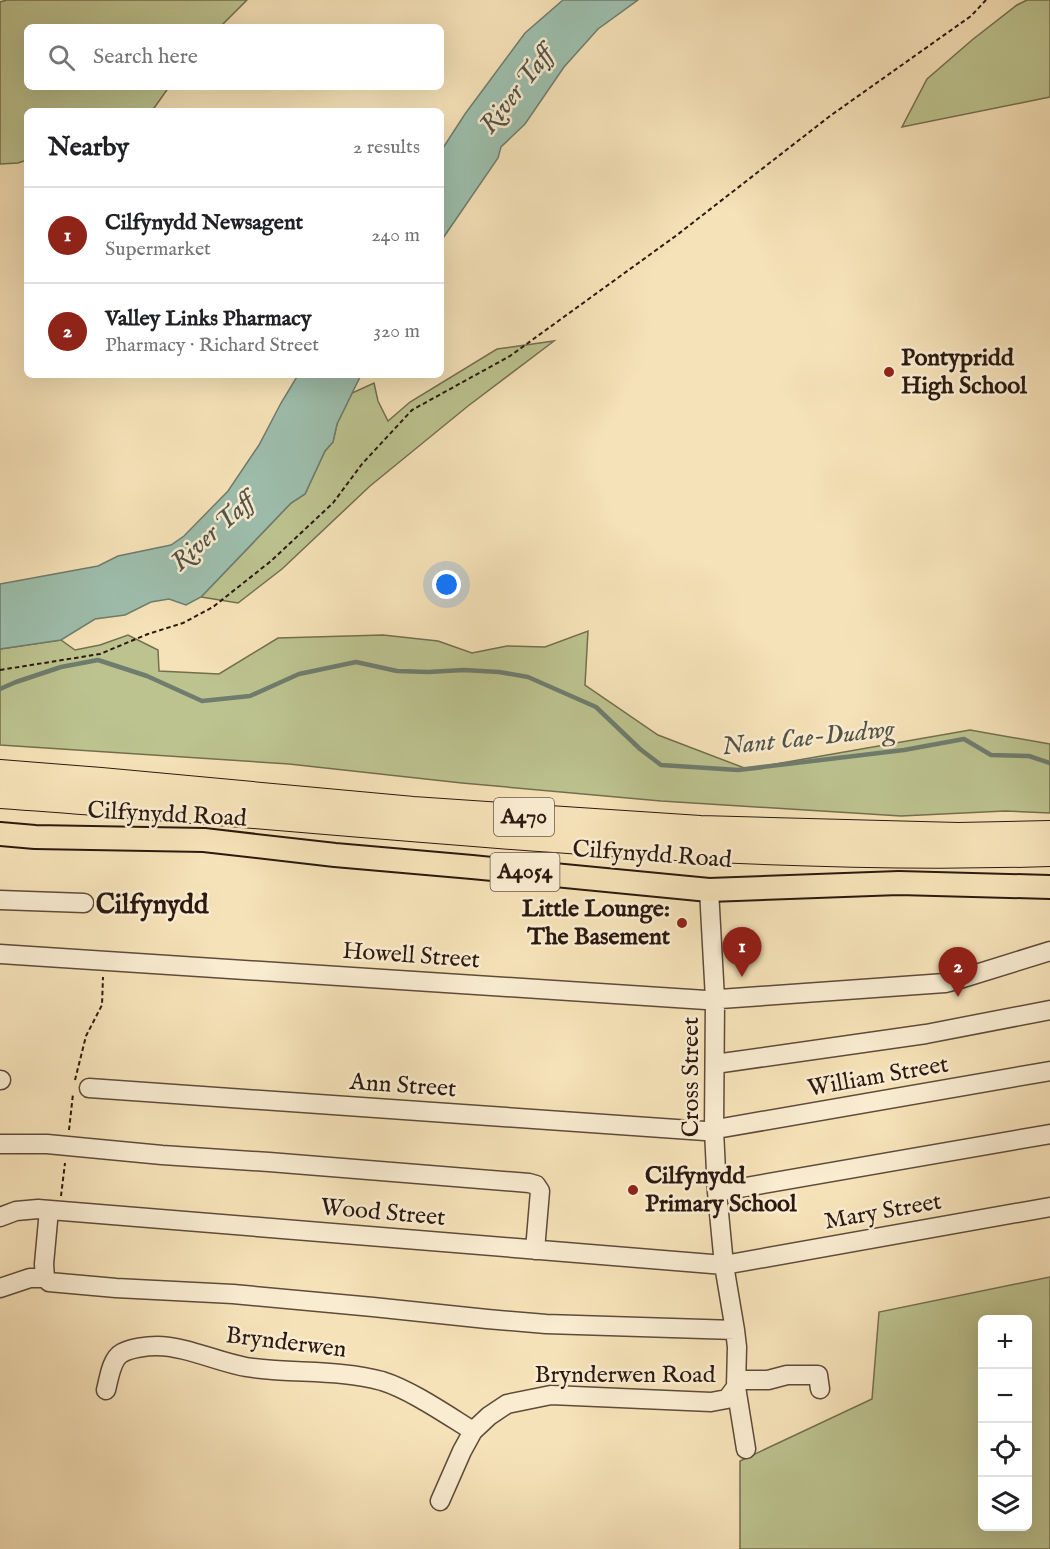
<!DOCTYPE html>
<html lang="en">
<head>
<meta charset="utf-8">
<style>
	:root { --surface:#fff; --page:#f2f2f2; --text:#202124; --muted:#757577; --line:#e0e0e0; --accent:#8f2418 }
	body { margin:0; font-family:"IM FELL English",serif; background:var(--page); color:var(--text) }
	.controls { position:absolute; right:18px; bottom:18px; display:grid; overflow:hidden; border-radius:9px; box-shadow:0 6px 24px #0002 }
	.controls button { width:54px; height:54px; display:grid; place-items:center; padding:0; border:0; border-bottom:2px solid var(--line); background:var(--surface); color:var(--text); font:30px sans-serif }
	.you { position:absolute; left:447px; top:585px; width:21px; height:21px; margin:-15px; border:4px solid #fff; border-radius:50%; background:#1a73e8; box-shadow:0 0 0 9px #1a73e833 }
	.badge { display:grid; place-items:center; width:39px; height:39px; border-radius:50%; background:var(--accent); color:#fff; font-size:20px; font-weight:700 }
	.pin { position:absolute; translate:-50% -50px; filter:drop-shadow(0 2px 3px #0008) }
	.pin::after { content:''; position:absolute; top:32px; width:21px; height:18px; background:inherit; clip-path:polygon(0 0,100% 0,50% 100%) }
	.list { margin:0; padding:0; list-style:none }
	h2 { display:flex; justify-content:space-between; align-items:center; height:78px; margin:0; padding:0 24px; font-size:26px }
	h2 small { font-size:20px; font-weight:400; color:var(--muted) }
	.list li { display:grid; grid-template-columns:39px 1fr auto; gap:18px; align-items:center; box-sizing:border-box; height:96px; padding:0 24px; border-top:2px solid var(--line) }
	.list b { display:block; font-size:22px; white-space:nowrap }
	.list p { margin:0; font-size:20px; white-space:nowrap; color:var(--muted) }
	.list em { font-size:20px; font-style:normal; color:var(--muted) }
	.icon { flex:none; width:33px; height:33px; fill:none; stroke:currentColor; stroke-width:2; stroke-linecap:round; stroke-linejoin:round }
	.map { position:relative; flex:none; width:1050px; height:1549px; overflow:hidden }
	.search { position:absolute; background:var(--surface); box-shadow:0 6px 24px #0002; left:24px; top:24px; width:420px; height:66px; display:flex; align-items:center; gap:15px; box-sizing:border-box; padding:0 21px; border-radius:9px; color:var(--muted); font-size:22px }
	.panel { position:absolute; background:var(--surface); box-shadow:0 6px 24px #0002; left:24px; top:108px; width:420px; height:270px; border-radius:9px }
	.map>svg:first-child { display:block }
	.green { fill:#bcc38f; stroke:#746e50; stroke-width:1.5; fill-rule:evenodd }
	.water { fill:#9dbeac; stroke:#6f7c6e; stroke-width:1.5 }
	.lines { fill:none; stroke-linecap:round; stroke-linejoin:round }
	.stream { stroke:#6f7c6e; stroke-width:4.5 }
	.minor-casing { stroke:#5e4b3a; stroke-width:21 }
	.major-casing { stroke:#2b1910; stroke-width:26 }
	.highway-casing { stroke:#2b1910; stroke-width:28 }
	.path { stroke:#2b1910; stroke-width:2; stroke-dasharray:4.5 3; stroke-linecap:butt }
	.minor { stroke:#f9ecd1; stroke-width:18 }
	.major { stroke:#f6e2b8; stroke-width:22 }
	.highway { stroke:#f6e2b8; stroke-width:26 }
	.poi-dot { fill:#8f2418; stroke:#f9ecd1; stroke-width:2 }
	.labels { text-anchor:middle; dominant-baseline:central; stroke-width:5; stroke-linejoin:round; paint-order:stroke }
	.shield { fill:#f9ecd1; stroke:#69584a; stroke-width:1.5 }
	.shield-label { font-size:22px; font-weight:bold; fill:#2b1910 }
	.poi-label { font-size:24px; font-weight:bold; fill:#2b1910; stroke:#f9ecd1; text-anchor:start }
	.street-label { font-size:24px; fill:#2b1910; stroke:#f9ecd1 }
	.water-label { font-size:26px; font-style:italic; fill:#535347; stroke:#f9ecd1 }
	.quarter-label { font-size:27px; font-weight:bold; fill:#2b1910; stroke:#f9ecd1 }
</style>
</head>
<body>
<div class="map">
<svg width="1050" height="1549" viewBox="0 0 1050 1549">
	<rect width="100%" height="100%" fill="#f6e2b8"/>
	<filter id="stains"><feTurbulence type="fractalNoise" baseFrequency=".00333" numOctaves="4"/><feColorMatrix values="0 0 0 0 .2 0 0 0 0 .09 0 0 0 0 .02 0 0 0 .5 -.17"/></filter>
	<radialGradient id="worn" r=".72"><stop offset=".6" stop-color="#630" stop-opacity="0"/><stop offset="1" stop-color="#630" stop-opacity=".3"/></radialGradient>
	<path class="green" d="M7,0H247L220,27H27V87H169L152,111H27V160L18,163L0,164V2Z
		M1027,0H1050V97L902,127L927,79L972,40L1017,5Z
		M554,341L468,406L370,486L282,569L238,603L201,597L291,503L305,494L325,451L333,442L337,424L352,393L374,383L378,401L388,421L410,402L497,349Z
		M588,631L585,685L658,735L747,769L970,730L1050,744V813L1005,811L901,816L661,801L462,783L289,764L0,745V649L61,640L75,650L100,645L128,635L158,650L159,671L219,674L278,638L383,635L438,641L472,653L507,646L545,647Z
		M1050,1277V1549H740V1461L872,1399L879,1312ZM982,1320H1028V1526H982Z"/>
	<path class="water" d="M563,0H638L598,29L564,67L525,124L501,147L498,158L441,241V151L465,114L525,33Z
		M298,375H361L337,424L333,442L325,451L305,494L291,503L201,597L186,605L169,599L151,602L125,615L95,619L61,640L0,649V584L98,566L118,556L171,545L184,536L228,491L259,445L281,403Z"/>
	<g class="lines">
		<path class="stream" d="M0,689L16,682L61,667L98,660L147,676L202,701L250,696L299,674L356,662L397,671L428,672L464,670L499,672L528,677L596,707L640,749L661,765L738,770L904,750L964,739L991,755L1029,756L1050,763"/>
		<defs>
			<path id="minor" d="M0,900L84,903
				M0,954L706,1000L945,983L960,979L1050,951
				M715,1064L926,1034L1050,1010
				M0,1080H1
				M89,1088L705,1131L1050,1071
				M0,1144H47L162,1155L269,1162L529,1183L536,1185L540,1191L535,1250
				M717,1192L1050,1134
				M49,1210L44,1264L45,1278L49,1282L116,1288L233,1294L373,1307L487,1319L546,1324L735,1330
				M0,1217L16,1211L38,1209L724,1265L1050,1207
				M0,1288L30,1278H45
				M736,1380H768L787,1375H818L820,1389
				M736,1387L746,1449
				M106,1390C109,1379 111,1359 122,1353C131,1348 147,1346 157,1346C185,1346 218,1362 246,1367C290,1374 339,1369 382,1381C411,1390 447,1415 473,1431
				M440,1501L462,1451L473,1431L489,1416L507,1404L551,1395L711,1402L727,1399L736,1387L737,1347L735,1330L724,1265L717,1192L714,1130L715,999L709,890"/>
			<path id="major" d="M0,834L35,837L204,840L335,855L472,867L709,890L899,883L1050,887"/>
			<path id="highway" d="M0,773L101,781L413,810L700,829L958,836L1050,834
				M0,795C349,819 699,864 1050,853"/>
		</defs>
		<use href="#minor" class="minor-casing"/>
		<use href="#major" class="major-casing"/>
		<use href="#highway" class="highway-casing"/>
		<path class="path" d="M0,670L100,654L148,634L183,623L213,607L271,561L333,503L362,464L412,410L510,356L677,235L830,116L971,16L986,0
			M75,1080L86,1036L102,1005L103,977
			M69,1130L73,1094
			M61,1196L65,1163"/>
		<use href="#minor" class="minor"/>
		<use href="#major" class="major"/>
		<use href="#highway" class="highway"/>
	</g>
	<g class="poi-dot">
		<circle cx="889" cy="372" r="6"/>
		<circle cx="682" cy="923" r="6"/>
		<circle cx="633" cy="1190" r="6"/>
	</g>
	<g class="labels">
		<g class="shield">
			<rect x="494" y="798" width="60" height="38" rx="4.5"/>
			<rect x="490.5" y="853" width="69" height="38" rx="4.5"/>
		</g>
		<g class="shield-label">
			<text x="524" y="817">A470</text>
			<text x="525" y="872">A4054</text>
		</g>
		<g class="poi-label">
			<text x="901" y="358">Pontypridd<tspan x="901" dy="28">High School</tspan></text>
			<text x="670" y="909" text-anchor="end">Little Lounge:<tspan x="670" dy="28">The Basement</tspan></text>
			<text x="645" y="1176">Cilfynydd<tspan x="645" dy="28">Primary School</tspan></text>
		</g>
		<g class="street-label">
			<text transform="translate(167 815) rotate(3)">Cilfynydd Road</text>
			<text transform="translate(652 855) rotate(4)">Cilfynydd Road</text>
			<text transform="translate(411 956) rotate(4)">Howell Street</text>
			<text transform="translate(691 1077) rotate(-90)">Cross Street</text>
			<text transform="translate(878 1077) rotate(-10)">William Street</text>
			<text transform="translate(403 1086) rotate(4)">Ann Street</text>
			<text transform="translate(883 1212) rotate(-10)">Mary Street</text>
			<text transform="translate(383 1213) rotate(5)">Wood Street</text>
			<text transform="translate(286 1343) rotate(7)">Brynderwen</text>
			<text x="625" y="1375">Brynderwen Road</text>
		</g>
		<g class="water-label">
			<text transform="translate(517 90) rotate(-52)">River Taff</text>
			<text transform="translate(213 532) rotate(-42)">River Taff</text>
			<text transform="translate(808 738) rotate(-6)">Nant Cae-Dudwg</text>
		</g>
		<g class="quarter-label">
			<text x="152" y="906">Cilfynydd</text>
		</g>
	</g>
	<rect width="100%" height="100%" filter="url(#stains)"/>
	<rect width="100%" height="100%" fill="url(#worn)"/>
</svg>
<div class="controls">
<button>+</button>
<button>−</button>
<button><svg class="icon" aria-label="locate" viewBox="0 0 24 24"><circle cx="12" cy="12" r="6"/><path d="M12 2v4M12 18v4M2 12h4M18 12h4"/></svg></button>
<button><svg class="icon" aria-label="layers" viewBox="0 0 24 24"><path d="M12 4l9 5-9 5-9-5zM3 14l9 5 9-5"/></svg></button>
</div>
<div class="you"></div>
<div class="pin badge" style="left:742px;top:977px">1</div>
<div class="pin badge" style="left:958px;top:997px">2</div>
<div class="search"><svg class="icon" aria-label="search" viewBox="0 0 24 24"><circle cx="10" cy="10" r="6"/><path d="M15 15l6 6"/></svg>Search here</div>
<section class="panel">
<h2>Nearby<small>2 results</small></h2>
<ul class="list">
<li><span class="badge">1</span><div><b>Cilfynydd Newsagent</b><p>Supermarket</p></div><em>240 m</em></li>
<li><span class="badge">2</span><div><b>Valley Links Pharmacy</b><p>Pharmacy · Richard Street</p></div><em>320 m</em></li>
</ul>
</section>
</div>
</body>
</html>
